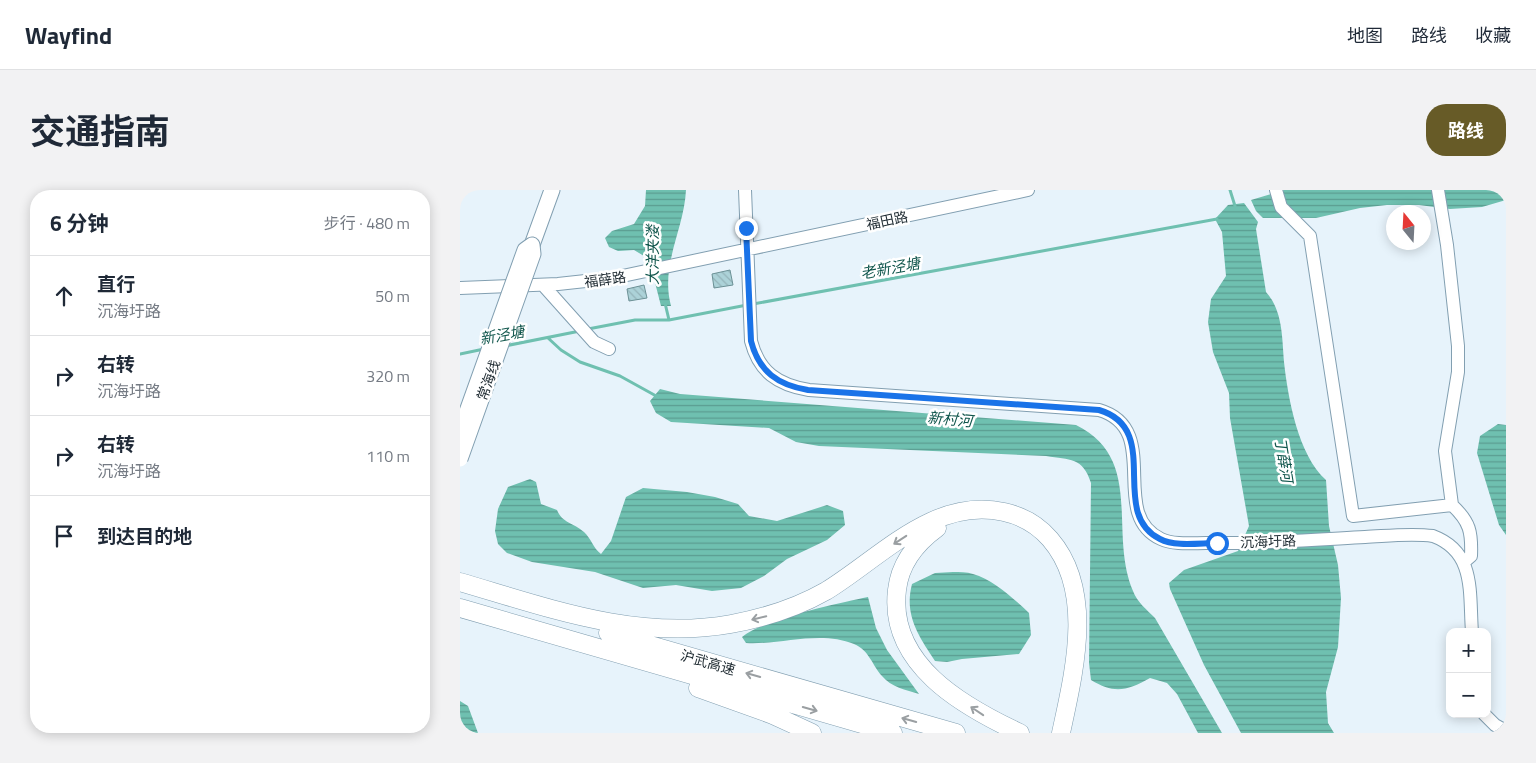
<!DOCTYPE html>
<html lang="zh">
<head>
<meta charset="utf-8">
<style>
	:root { --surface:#fff; --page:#f2f2f3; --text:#1f2937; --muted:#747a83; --line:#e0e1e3; --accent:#675b27 }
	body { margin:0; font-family:"Titillium Web","Noto Sans SC",sans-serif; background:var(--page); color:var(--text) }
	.controls { position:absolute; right:15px; bottom:15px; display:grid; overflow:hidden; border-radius:10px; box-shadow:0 2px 12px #0003 }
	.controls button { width:45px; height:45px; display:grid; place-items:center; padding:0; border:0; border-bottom:1px solid var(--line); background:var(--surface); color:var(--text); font:25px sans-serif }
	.compass { position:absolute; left:926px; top:15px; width:45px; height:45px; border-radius:50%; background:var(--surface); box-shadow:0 2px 12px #0003; rotate:342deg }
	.stop { position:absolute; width:15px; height:15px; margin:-11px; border:4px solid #1a73e8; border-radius:50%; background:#fff }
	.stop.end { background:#1a73e8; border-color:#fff; box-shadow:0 1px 5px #0008 }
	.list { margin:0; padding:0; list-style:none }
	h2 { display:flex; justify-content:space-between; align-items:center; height:65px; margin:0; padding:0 20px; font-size:21px }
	h2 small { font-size:16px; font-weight:400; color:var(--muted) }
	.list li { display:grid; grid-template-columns:32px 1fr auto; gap:15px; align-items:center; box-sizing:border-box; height:80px; padding:0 20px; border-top:1px solid var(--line) }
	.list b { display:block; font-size:19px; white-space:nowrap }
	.list p { margin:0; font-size:16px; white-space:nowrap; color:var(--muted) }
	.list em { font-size:16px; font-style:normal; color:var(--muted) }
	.icon { flex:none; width:28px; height:28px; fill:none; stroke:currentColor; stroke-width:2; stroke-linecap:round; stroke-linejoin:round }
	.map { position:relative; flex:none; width:1046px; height:543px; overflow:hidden; border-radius:20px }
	header { display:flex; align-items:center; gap:30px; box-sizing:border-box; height:70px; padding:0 25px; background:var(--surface); border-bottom:1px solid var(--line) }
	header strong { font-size:24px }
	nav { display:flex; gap:28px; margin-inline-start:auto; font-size:18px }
	.intro { display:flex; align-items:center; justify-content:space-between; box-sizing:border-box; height:120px; padding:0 30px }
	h1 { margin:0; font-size:35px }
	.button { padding:12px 22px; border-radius:20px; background:var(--accent); color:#fff; font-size:18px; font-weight:700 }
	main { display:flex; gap:30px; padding:0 30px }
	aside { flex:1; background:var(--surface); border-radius:20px; box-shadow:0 2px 12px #0003 }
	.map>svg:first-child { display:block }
	.water { fill:url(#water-rules) }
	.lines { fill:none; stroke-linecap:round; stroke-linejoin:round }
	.stream { stroke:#6fc0b0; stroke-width:3 }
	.building { fill:url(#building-back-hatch); stroke:#6c9196 }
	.minor-casing { stroke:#829fb1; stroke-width:14 }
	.major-casing { stroke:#829fb1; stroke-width:17 }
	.highway-casing { stroke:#829fb1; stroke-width:19 }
	.minor { stroke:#fff; stroke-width:12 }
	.major { stroke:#fff; stroke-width:15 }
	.highway { stroke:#fff; stroke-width:18 }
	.major-bridge-casing { stroke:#829fb1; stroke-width:17; stroke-linecap:butt }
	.major-bridge { stroke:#fff; stroke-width:15 }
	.oneway { stroke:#9a9fa2 }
	.route { stroke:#1a73e8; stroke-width:6 }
	.labels { text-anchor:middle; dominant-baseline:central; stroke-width:5; stroke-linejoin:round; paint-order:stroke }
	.street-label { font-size:14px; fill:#1e2a31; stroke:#fff }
	.water-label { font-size:15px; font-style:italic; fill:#0f554b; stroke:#fff }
</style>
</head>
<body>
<header>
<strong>Wayfind</strong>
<nav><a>地图</a><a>路线</a><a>收藏</a></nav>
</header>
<div class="intro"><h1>交通指南</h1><a class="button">路线</a></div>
<main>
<aside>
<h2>6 分钟<small>步行 · 480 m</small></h2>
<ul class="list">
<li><svg class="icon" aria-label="ahead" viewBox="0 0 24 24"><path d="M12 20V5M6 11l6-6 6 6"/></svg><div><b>直行</b><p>沉海圩路</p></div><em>50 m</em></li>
<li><svg class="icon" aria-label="right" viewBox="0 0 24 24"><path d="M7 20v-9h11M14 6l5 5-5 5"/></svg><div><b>右转</b><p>沉海圩路</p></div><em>320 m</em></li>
<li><svg class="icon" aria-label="right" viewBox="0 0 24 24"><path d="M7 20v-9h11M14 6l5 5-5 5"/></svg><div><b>右转</b><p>沉海圩路</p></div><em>110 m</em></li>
<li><svg class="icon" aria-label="arrive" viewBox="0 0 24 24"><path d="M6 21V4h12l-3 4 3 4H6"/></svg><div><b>到达目的地</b></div></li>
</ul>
</aside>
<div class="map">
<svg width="1046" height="543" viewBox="0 0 1046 543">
	<defs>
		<pattern id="water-rules" width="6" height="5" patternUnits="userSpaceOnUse" patternTransform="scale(1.25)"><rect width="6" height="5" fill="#6fc0b0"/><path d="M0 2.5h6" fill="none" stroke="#5b9c90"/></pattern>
		<pattern id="building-back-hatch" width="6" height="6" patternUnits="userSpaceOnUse" patternTransform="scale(1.25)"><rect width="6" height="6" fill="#acd2d8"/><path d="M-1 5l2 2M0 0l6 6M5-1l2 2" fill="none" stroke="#94b4ba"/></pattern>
	</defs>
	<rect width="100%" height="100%" fill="#e7f3fb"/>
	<path class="water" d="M186,0H226C224,40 200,75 211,116H201L189,69L174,60L158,61L149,57L145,48L152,41L174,34L185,16Z
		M824,0H1046V10L1022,17L990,19L959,15H927L900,18L856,28H803L796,21L791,10Z
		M784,13L798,32L796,39L806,102C823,121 822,148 824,172C828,208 838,265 866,290L869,336L878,375L881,408L878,457L866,502L868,533L874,543H781L744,475L710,399L709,393L724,380L778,361L789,336L770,228L769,203L753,162L748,132L751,109L766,86L762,42L755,29L768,15Z
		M200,199L220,204L616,235C685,269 648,342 673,401C677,412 687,420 695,428L762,543H738L717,504L707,493L690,488C667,501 654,504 631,490L629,473L631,293C623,267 610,270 586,266L359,256L336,252L309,238L211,232L196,223L190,211Z
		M1038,234L1046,235V345L1039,335L1017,263L1020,246Z
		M70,289L76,292L81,314L97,320C102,333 114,333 124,342C131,348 133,358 141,364L151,351L166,307L183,298L227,302L255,307L278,314L289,326L317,331L367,315L383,321L385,335L367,350L327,369L304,386L281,398L252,401L216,395L183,398L135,382L72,372L47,363L38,354L35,341L38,319L48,297Z
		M493,382C499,382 507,382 513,384C534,390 554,409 569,423L571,445L559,464L502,469L487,472L475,471C458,445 444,425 452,394L475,383Z
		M408,407L416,438L427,460L459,504C446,500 431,497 422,486C412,475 409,460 394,454C360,440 321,455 286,453L282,447C306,428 376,414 408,407Z
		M0,511L8,516L18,543H0Z"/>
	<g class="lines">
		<path class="stream" d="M770,0L775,16
			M205,113L209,130
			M293,114L757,29
			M128,139L175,130H209L287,115
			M88,148L101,160L120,172L160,186L198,207
			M45,156L120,141
			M0,164L24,159"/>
	</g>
	<path class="building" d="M270,80L273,95L254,98L252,84Z
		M184,95L187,108L169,111L167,99Z"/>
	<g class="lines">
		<defs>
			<path id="minor" d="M285,0L291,151C299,182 318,195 349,200L639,220C704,239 647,324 701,349C714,355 732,353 746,353C798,354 852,350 905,347C927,346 951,343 973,346C1016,362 1009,403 1012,442
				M816,0L821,17L850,46L893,326L992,315C1010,332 1012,342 1011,366L1004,372
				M978,0L987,55L998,156V182L985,261L992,315
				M83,95L134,152L149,159
				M0,98L98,94L153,88L568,0
				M1024,524L1035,535L1046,541"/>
			<path id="major" d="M72,55L92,0"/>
			<path id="highway" d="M477,338C455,354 440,373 437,400C428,474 502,516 560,543
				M0,392C89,418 177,451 271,434C304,428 336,418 366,401C420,368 475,306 544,322C562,326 578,335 590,349C635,401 614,482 601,543
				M0,418L433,543
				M148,443L496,543
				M238,498L313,525L352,543"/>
		</defs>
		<use href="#minor" class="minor-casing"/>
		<use href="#major" class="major-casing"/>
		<use href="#highway" class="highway-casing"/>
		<use href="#minor" class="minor"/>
		<use href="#major" class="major"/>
		<use href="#highway" class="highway"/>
		<defs>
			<path id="major-bridge" d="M0,241L65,60L72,55L73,64L0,269"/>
		</defs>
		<use href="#major-bridge" class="major-bridge-casing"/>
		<use href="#major-bridge" class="major-bridge"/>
	</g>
	<defs><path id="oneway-shaft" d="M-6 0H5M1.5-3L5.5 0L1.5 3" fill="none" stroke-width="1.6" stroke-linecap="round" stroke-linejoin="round" transform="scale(1.25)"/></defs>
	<g class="oneway">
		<use href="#oneway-shaft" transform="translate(440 350) rotate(147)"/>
		<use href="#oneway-shaft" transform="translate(299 428) rotate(166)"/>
		<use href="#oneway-shaft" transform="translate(293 485) rotate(-164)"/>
		<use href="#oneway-shaft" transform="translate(350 519) rotate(16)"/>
		<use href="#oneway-shaft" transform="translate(517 521) rotate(-146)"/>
		<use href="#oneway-shaft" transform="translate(449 530) rotate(-164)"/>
	</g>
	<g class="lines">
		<path class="route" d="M286,38L291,151C299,182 318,195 348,200L639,220C704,239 647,323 700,349C715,357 740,353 757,353"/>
	</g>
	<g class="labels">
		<g class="street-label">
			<text transform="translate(427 30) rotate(-12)">福田路</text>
			<text transform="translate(145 89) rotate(-8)">福薛路</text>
			<text transform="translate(28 190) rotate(-70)">常海线</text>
			<text transform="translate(808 351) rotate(-2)">沉海圩路</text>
			<text transform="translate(248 472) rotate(16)">沪武高速</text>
		</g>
		<g class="water-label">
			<text transform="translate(192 65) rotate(-90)">大洋夹溇</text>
			<text transform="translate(430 78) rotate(-10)">老新泾塘</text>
			<text transform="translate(42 145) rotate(-10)">新泾塘</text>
			<text transform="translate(490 229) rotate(5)">新村河</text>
			<text transform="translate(824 270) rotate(81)">丁薛河</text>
		</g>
	</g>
</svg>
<div class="controls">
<button>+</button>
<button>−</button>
</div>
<svg class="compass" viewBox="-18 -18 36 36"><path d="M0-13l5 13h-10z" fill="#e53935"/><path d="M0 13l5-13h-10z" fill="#747a83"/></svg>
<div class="stop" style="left:757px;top:353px"></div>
<div class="stop end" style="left:286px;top:38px"></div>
</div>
</main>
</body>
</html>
